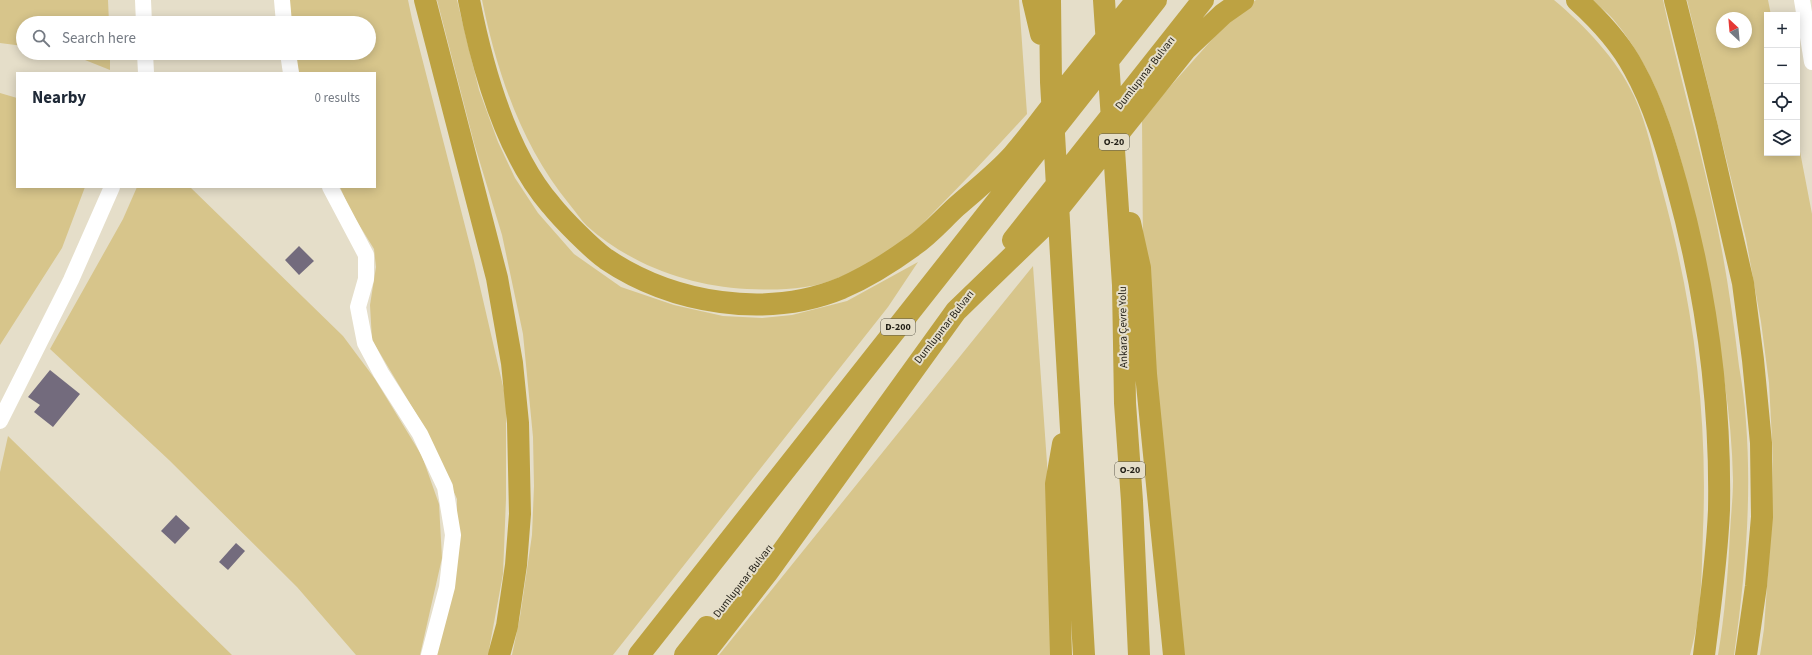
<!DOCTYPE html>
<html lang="en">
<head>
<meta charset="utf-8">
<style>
	:root { --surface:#fff; --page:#f6f6f7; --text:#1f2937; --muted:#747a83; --line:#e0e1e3 }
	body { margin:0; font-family:"Source Sans 3",sans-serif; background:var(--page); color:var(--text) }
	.controls { position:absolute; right:12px; top:12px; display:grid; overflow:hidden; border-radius:0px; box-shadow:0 2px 10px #0003 }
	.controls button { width:36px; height:36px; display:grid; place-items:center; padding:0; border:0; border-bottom:1px solid var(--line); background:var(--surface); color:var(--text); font:20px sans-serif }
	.compass { position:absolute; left:1716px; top:12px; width:36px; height:36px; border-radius:50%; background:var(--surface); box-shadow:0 2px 10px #0003; rotate:334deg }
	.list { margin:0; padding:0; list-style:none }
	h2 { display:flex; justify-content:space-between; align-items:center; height:52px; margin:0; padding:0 16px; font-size:17px }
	h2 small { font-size:13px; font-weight:400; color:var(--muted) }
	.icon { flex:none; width:22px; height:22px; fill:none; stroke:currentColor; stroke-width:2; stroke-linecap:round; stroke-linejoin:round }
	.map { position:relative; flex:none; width:1812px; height:655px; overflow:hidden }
	.search { position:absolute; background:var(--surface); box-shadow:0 2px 10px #0003; left:16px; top:16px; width:360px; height:44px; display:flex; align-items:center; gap:10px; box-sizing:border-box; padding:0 14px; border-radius:22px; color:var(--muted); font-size:15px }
	.panel { position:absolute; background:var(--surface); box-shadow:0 2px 10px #0003; left:16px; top:72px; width:360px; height:116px; border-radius:0px }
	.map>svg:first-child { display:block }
	.green { fill:#d7c58b; fill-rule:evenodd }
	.building { fill:#736b7d }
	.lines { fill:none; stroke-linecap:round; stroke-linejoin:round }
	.minor { stroke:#fff; stroke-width:16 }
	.highway { stroke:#bda242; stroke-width:22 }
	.labels { text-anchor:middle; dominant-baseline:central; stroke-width:4; stroke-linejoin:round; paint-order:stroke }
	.shield { fill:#e5dec9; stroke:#5c584c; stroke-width:1 }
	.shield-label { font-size:10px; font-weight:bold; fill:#211e16 }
	.street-label { font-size:11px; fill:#211e16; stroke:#e5dec9 }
</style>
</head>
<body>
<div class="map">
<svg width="1812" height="655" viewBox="0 0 1812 655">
	<rect width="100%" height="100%" fill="#e5dec9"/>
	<path class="green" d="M0,0H108L109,23H23V46L0,43Z
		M287,0H408L412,19L474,261L506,399V499L503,574L488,655H433L457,568V499L427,432L372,340L370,305L376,267L374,249L350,210L340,187H375V73H299L294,53H369V23H289Z
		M437,0H457L479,90L498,142L515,178L538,213L574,254L621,287L674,305L723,316L762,318L792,315L847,301L918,262L888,307L613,655H512L520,617L532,535L534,486L533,437L523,334L502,235L474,143Z
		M482,0H1019L1027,114C996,148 965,181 933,213C922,224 911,239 897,248C874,263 832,284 805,287C785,290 766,290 747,289C689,286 631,265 587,226C581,220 576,212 570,205C522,147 497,73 482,0Z
		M1256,0H1554C1586,27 1616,58 1634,96C1648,126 1653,157 1662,189C1693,302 1708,413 1703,530C1702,559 1702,589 1698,617C1696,630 1693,643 1690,655H1183L1143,252L1142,118L1233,16Z
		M1592,0H1663C1677,66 1696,132 1711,198C1724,253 1732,309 1739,366C1742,384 1745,403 1746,422C1752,500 1745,578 1734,655H1718C1725,614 1728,573 1730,532C1731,514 1733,497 1733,480C1732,414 1720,350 1708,285C1691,197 1673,89 1613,19C1607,12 1599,6 1592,0Z
		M1687,0H1768L1771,15H1767V153H1797V136L1812,214V655H1760L1764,629L1772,514L1773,459L1769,383L1761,322L1746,239ZM1722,18H1746V42H1722Z
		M66,53H110V70L70,54Z
		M0,93L17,98V187H85L62,248L0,345Z
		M137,187H190L343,336L375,379L422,456L439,504L442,558L420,655H356L297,587L169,460L50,349L123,219Z
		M1033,266L1047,463L1053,655H719Z
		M8,436L232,655H0V472Z"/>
	<path class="building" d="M299,246L314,261L299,275L285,260Z
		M50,370L80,394L53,427L34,412L40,405L28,397Z
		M176,515L190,528L175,544L161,531Z
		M236,543L245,551L228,570L219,562Z"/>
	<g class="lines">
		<path class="minor" d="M143,0L144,23
			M282,0L284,23
			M1802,0L1812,62
			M145,53L146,73
			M288,53L291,73
			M330,187L366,255V279L358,307L365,343L381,373L420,434L445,487L453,535L447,587L429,655
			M0,421L71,280L112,187"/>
		<path class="highway" d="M425,0L497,278L512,363L518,423L520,514L516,565L507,626L499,655
			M469,0C482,66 506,153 551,205C563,220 591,248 606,259C673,304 767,319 842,288C867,277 891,262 913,246C929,235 942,220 956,207C975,190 996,174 1013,155C1029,137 1043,117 1058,98C1084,65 1111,32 1137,0
			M1033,0L1041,34
			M1050,0L1051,82L1084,655
			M1104,0L1123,285L1125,403L1132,501L1139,655
			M1577,0C1599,20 1620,42 1634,69C1654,105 1666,146 1677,186C1706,291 1721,401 1719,510C1717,559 1710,607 1704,655
			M1675,0L1707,127L1743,283L1753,360L1761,443L1762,517L1756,586L1746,655
			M1130,223L1140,268L1146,374L1174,655
			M1013,240L1203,0
			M639,655L1156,0
			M685,655L707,627
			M703,655L767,573L956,311L1047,223L1186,49L1223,14L1243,0
			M1061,655L1056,484L1063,444"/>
	</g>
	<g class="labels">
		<g class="shield">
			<rect x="1099" y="134" width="30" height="16" rx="3"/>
			<rect x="881" y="319" width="34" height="16" rx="3"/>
			<rect x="1115" y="462" width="30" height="16" rx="3"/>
		</g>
		<g class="shield-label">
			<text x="1114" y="142">O-20</text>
			<text x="898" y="327">D-200</text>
			<text x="1130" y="470">O-20</text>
		</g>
		<g class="street-label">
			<text transform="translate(1145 73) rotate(-52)">Dumlupınar Bulvarı</text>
			<text transform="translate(944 327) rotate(-52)">Dumlupınar Bulvarı</text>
			<text transform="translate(1123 327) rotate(-91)">Ankara Çevre Yolu</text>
			<text transform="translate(743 581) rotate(-52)">Dumlupınar Bulvarı</text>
		</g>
	</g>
</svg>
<div class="controls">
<button>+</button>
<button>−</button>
<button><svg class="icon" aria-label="locate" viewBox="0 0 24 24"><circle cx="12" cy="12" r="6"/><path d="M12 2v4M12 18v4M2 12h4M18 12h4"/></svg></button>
<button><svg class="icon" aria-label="layers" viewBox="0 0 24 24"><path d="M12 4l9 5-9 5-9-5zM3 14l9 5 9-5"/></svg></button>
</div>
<svg class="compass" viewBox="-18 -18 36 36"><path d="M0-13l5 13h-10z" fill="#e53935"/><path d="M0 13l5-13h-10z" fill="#747a83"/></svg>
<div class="search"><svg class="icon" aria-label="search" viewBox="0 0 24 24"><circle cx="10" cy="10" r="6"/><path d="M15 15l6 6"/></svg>Search here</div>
<section class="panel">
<h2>Nearby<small>0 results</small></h2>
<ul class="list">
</ul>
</section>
</div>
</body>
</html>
